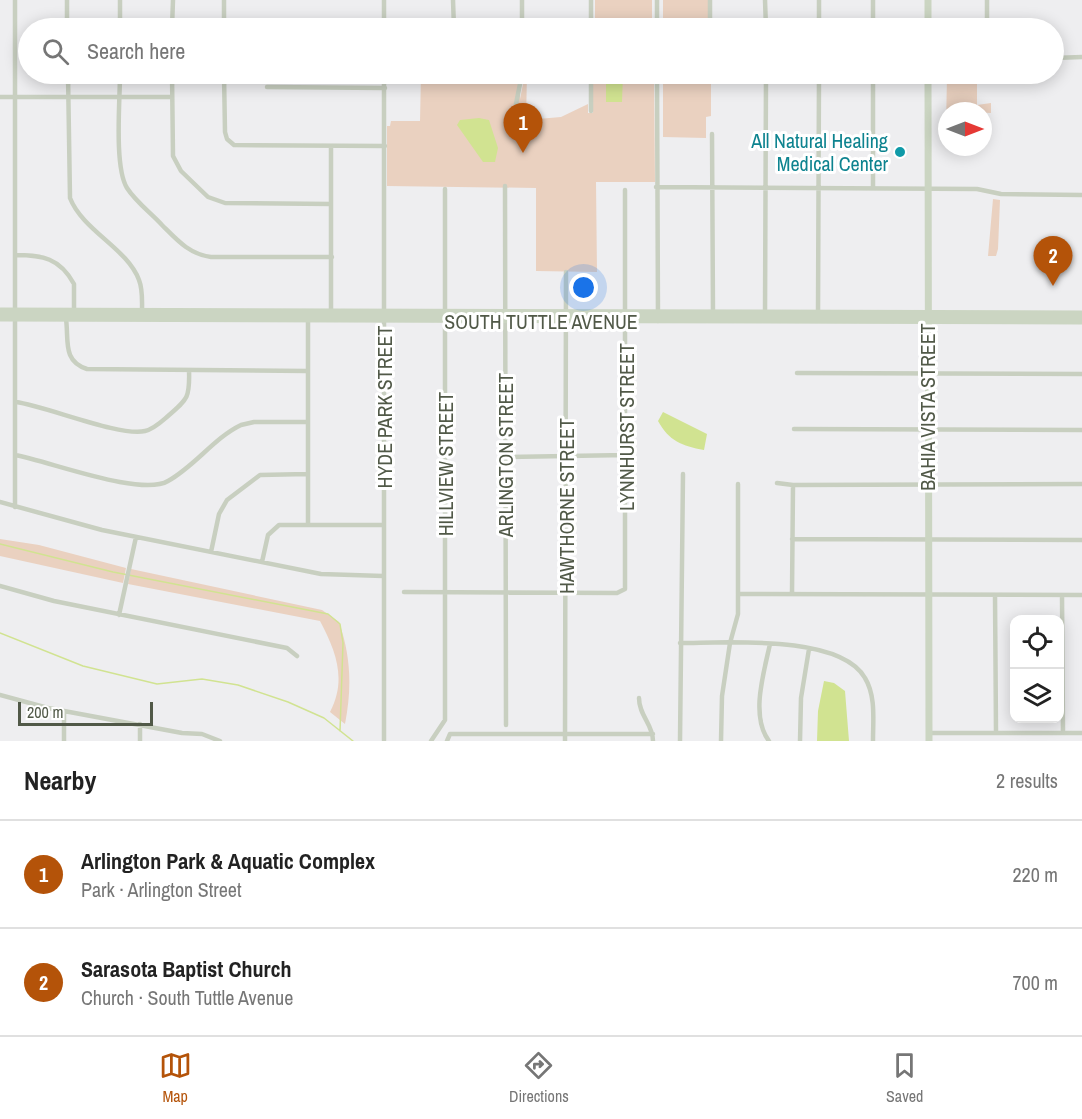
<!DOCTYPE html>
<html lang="en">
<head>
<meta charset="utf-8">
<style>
	:root { --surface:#fff; --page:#f2f2f2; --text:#222; --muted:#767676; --line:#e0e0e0; --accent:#b45309 }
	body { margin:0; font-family:"Archivo Narrow",sans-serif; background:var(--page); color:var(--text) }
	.controls { position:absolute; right:18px; bottom:18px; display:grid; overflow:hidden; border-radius:12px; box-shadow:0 3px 15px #0003 }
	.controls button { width:54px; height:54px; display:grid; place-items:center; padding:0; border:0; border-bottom:2px solid var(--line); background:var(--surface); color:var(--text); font:30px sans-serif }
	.compass { position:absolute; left:938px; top:102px; width:54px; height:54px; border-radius:50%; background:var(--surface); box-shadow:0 3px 15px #0003; rotate:90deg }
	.scale { position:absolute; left:18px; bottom:15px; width:135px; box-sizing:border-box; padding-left:6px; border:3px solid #515948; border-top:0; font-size:16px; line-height:21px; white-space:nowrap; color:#515948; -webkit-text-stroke:4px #fff; paint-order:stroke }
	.you { position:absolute; left:584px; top:288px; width:21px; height:21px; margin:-15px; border:4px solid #fff; border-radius:50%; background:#1a73e8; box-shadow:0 0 0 9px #1a73e833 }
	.badge { display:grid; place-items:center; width:39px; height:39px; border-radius:50%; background:var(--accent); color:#fff; font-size:20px; font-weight:700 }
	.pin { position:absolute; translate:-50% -50px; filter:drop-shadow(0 2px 3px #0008) }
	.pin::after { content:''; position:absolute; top:32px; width:21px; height:18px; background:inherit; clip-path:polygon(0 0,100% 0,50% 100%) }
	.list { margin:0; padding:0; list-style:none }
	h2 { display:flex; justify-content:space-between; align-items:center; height:78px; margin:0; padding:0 24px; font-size:26px }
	h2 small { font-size:20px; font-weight:400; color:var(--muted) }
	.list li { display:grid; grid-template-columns:39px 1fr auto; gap:18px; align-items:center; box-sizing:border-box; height:108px; padding:0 24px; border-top:2px solid var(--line) }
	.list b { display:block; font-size:22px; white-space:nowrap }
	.list p { margin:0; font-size:20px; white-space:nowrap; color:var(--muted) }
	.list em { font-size:20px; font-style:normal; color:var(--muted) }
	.icon { flex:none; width:33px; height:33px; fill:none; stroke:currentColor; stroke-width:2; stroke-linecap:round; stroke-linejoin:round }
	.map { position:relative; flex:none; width:1082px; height:741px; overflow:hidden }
	.search { position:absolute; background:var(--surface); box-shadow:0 3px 15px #0003; left:18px; right:18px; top:18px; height:66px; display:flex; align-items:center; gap:15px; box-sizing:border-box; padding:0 21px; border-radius:33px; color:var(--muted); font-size:22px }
	.sheet { height:294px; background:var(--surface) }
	nav { display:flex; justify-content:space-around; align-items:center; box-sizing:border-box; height:84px; border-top:2px solid var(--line); background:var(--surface); font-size:16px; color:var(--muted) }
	nav a { display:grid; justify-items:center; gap:3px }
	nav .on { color:var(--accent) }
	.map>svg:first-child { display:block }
	.green { fill:#ead1c0 }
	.water { fill:#d1e391 }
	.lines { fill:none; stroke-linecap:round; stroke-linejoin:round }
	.stream { stroke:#d1e391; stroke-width:1.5 }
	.street { stroke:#c8cfc0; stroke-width:4.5 }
	.secondary { stroke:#cbd5c2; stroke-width:7 }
	.culture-dot { fill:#0f9aa8; stroke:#fff; stroke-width:2 }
	.labels { text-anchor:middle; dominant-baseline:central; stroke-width:6; stroke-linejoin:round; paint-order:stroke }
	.culture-label { font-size:20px; fill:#0d838f; stroke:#fff; text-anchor:end }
	.street-label { font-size:20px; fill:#515948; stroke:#fff }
</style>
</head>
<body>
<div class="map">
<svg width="1082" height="741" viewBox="0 0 1082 741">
	<rect width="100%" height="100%" fill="#eeeef0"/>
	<path class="green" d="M595,0H652V28H595Z
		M663,0H708V28H663Z
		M421,74H520V99L525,74H527L526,120L561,117L588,104V113H593V74H654L655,182H596L597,272L536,271V188L387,186V126H390L391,121H420Z
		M663,74H711V116L706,117V138L663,137Z
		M947,76H974L977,79V105L991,103V113L947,111V140L942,139V127L946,126Z
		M993,199L1000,200L998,249L996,256H988Z
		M0,539L39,545L126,568L123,583L0,556Z
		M131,569L322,610L339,622C351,657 352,688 345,724L330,712C347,680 336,651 320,621L128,584Z"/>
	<path class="water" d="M606,74H623L622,102H606Z
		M479,118L489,120L498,148L495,162H483L457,125L460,120Z
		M663,412L707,434L704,450C682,446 669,441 658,421Z
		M824,681L834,683L845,691L849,741H817L818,711Z"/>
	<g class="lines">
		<path class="stream" d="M0,544L113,572L328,614L340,624L343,643L340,731
			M0,633L83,666L157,684L202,679L238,685L288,702L324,718L353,741"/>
		<path class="street" d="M67,0V28
			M224,0V28
			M384,0V28
			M453,0L454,28
			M522,0V28
			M591,0V28
			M657,0V28
			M765,0L766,28
			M819,0V28
			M987,0V28
			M266,22L384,23
			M710,27V0
			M120,28V0
			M172,28L173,0
			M873,28V0
			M1054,58L1082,57
			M68,74L70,198C83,231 127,248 139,280C143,290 142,301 142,312
			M120,74C120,100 114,167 127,188C136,202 151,213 162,225C177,240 189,254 211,257H332
			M172,74L173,156L181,171L208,197L225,203L331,204
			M224,74L225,132L227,139L234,145L385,146
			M591,74V111
			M657,74L658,321
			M873,74V187
			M267,87L385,88
			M0,97H172
			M516,104L522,74
			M712,134L713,315
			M331,146V313
			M505,186L506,725
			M656,187L977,189L1001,194L1082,195
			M16,255C42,255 60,258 74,284V311
			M765,314L766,74
			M818,314L819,74
			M66,319C69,340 62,361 87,369L307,371
			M797,373L1082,374
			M16,402C46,406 120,437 145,431C154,429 161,422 168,416C188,399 190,397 189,370
			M794,429L1082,430
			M15,455C49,461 141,497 168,481C195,466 214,438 241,425L254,422H307
			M506,457L626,455
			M777,483L793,485L1082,484
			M0,502L102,530L321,574L383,576
			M15,507V0
			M308,524V321
			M792,539L1082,540
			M211,552L219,514L227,500L260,475L307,474
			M262,562L268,535L279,525H383
			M0,586L54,601L287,648L297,656
			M404,592L617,593L625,589V190
			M738,594L1082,595
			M792,594L793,485
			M995,595L996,733
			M1062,595L1063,733
			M119,615L136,537
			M680,643C725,643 840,634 865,678C876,696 873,720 873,741
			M0,695L48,708L182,733L202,734L220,741
			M639,698C639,716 653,724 653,741
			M64,711V741
			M929,733H1082
			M384,740V74
			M140,741V724
			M431,741L445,720V189
			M447,741L450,734H653
			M565,741L566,272
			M680,741L683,474
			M721,741L722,696L730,643L738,614V484
			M769,741C750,716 764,672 770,644
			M800,741L801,698L809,649"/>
		<path class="secondary" d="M928,28V0
			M928,74L929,741
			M0,311L1082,314
			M0,318L1082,321"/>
	</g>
	<circle class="culture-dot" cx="900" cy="152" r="6"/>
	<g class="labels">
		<g class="culture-label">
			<text x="888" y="140">All Natural Healing<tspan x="888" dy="23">Medical Center</tspan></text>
		</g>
		<g class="street-label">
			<text x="541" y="321">SOUTH TUTTLE AVENUE</text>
			<text transform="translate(384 407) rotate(-90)">HYDE PARK STREET</text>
			<text transform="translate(927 407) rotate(-90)">BAHIA VISTA STREET</text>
			<text transform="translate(626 427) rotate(-90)">LYNNHURST STREET</text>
			<text transform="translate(505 455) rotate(-90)">ARLINGTON STREET</text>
			<text transform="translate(445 464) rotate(-90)">HILLVIEW STREET</text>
			<text transform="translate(566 506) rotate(-90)">HAWTHORNE STREET</text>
		</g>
	</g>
</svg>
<div class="controls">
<button><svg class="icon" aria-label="locate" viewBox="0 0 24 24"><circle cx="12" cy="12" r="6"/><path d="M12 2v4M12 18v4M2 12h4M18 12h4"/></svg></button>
<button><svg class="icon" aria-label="layers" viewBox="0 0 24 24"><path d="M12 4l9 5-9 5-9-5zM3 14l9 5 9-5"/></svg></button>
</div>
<svg class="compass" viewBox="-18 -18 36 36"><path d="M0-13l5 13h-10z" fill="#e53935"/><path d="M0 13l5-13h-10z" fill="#767676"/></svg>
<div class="scale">200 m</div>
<div class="you"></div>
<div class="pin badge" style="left:523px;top:153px">1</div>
<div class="pin badge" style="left:1053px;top:286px">2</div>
<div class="search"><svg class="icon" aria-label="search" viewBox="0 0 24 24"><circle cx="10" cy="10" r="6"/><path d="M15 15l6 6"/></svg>Search here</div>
</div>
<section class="sheet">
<h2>Nearby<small>2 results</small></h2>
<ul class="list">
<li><span class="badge">1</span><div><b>Arlington Park &amp; Aquatic Complex</b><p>Park · Arlington Street</p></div><em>220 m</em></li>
<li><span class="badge">2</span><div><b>Sarasota Baptist Church</b><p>Church · South Tuttle Avenue</p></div><em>700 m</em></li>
</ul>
</section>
<nav>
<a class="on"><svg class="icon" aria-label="map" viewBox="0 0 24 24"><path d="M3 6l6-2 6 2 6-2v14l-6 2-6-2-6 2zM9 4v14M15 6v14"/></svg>Map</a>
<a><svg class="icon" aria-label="directions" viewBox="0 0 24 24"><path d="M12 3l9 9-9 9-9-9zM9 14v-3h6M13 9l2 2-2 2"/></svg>Directions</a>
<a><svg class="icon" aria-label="saved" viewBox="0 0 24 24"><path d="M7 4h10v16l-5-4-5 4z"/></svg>Saved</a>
</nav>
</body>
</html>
